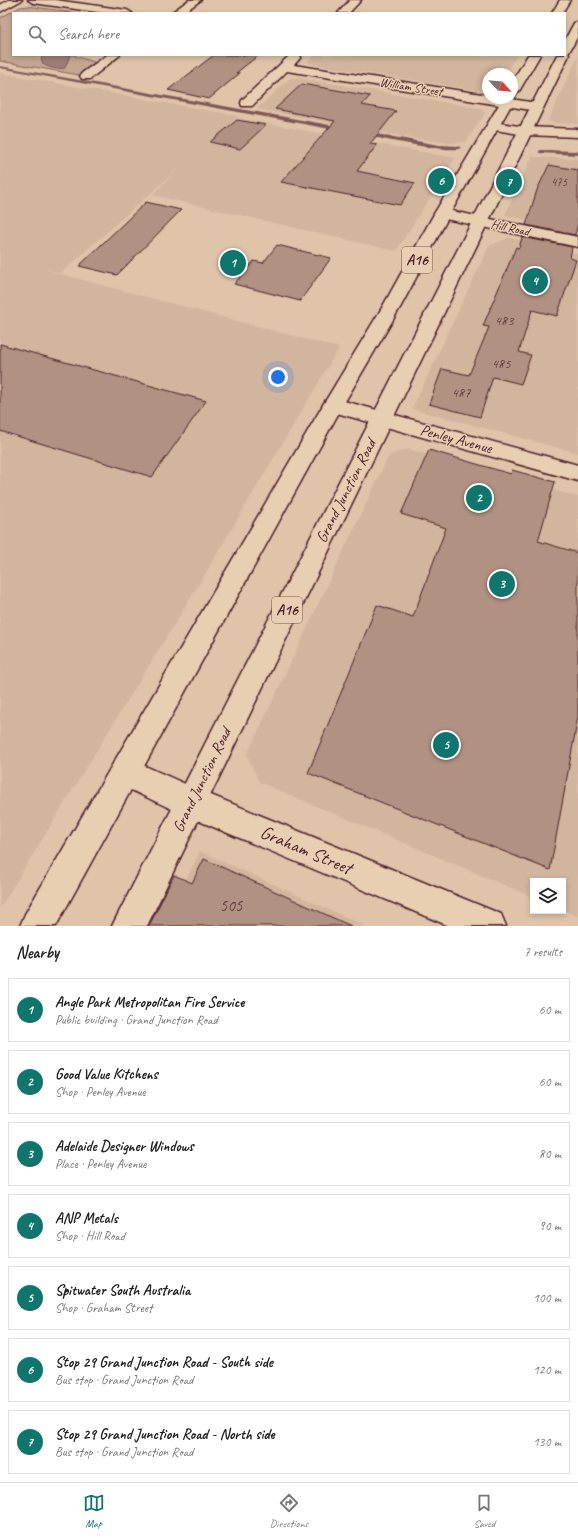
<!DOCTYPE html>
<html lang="en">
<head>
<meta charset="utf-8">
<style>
	:root { --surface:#fff; --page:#f2f2f2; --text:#222; --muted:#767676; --line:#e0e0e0; --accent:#0f766e }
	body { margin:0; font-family:Caveat,sans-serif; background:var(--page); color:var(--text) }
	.controls { position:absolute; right:12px; bottom:12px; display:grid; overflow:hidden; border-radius:0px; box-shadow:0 2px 6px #0003 }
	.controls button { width:36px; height:36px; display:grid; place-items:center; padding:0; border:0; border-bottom:1px solid var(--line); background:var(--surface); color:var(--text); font:20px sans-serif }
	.compass { position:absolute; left:482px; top:68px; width:36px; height:36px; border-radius:50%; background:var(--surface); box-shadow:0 2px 6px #0003; rotate:116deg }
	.you { position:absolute; left:278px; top:377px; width:14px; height:14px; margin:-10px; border:3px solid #fff; border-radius:50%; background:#1a73e8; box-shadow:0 0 0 6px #1a73e833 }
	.badge { display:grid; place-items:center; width:26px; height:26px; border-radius:50%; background:var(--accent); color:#fff; font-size:13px; font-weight:700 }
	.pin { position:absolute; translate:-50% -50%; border:2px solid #fff; box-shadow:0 1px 4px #0006 }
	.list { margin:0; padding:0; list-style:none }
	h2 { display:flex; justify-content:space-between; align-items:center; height:52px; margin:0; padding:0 16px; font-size:17px }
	h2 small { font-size:13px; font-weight:400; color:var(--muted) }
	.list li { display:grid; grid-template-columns:26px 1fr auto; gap:12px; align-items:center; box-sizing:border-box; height:64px; margin:0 8px 8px; padding:0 8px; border:1px solid var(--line); border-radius:0px }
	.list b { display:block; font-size:15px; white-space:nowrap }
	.list p { margin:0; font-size:13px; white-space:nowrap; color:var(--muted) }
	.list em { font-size:13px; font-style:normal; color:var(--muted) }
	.icon { flex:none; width:22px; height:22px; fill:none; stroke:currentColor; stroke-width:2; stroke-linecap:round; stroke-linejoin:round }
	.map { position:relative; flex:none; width:578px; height:926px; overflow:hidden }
	.search { position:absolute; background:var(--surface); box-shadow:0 2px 6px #0003; left:12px; right:12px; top:12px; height:44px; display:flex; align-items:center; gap:10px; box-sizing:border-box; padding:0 14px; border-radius:0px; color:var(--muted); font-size:15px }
	.sheet { height:556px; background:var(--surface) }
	nav { display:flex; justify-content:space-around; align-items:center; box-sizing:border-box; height:56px; border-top:1px solid var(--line); background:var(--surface); font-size:11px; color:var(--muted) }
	nav a { display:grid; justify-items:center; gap:2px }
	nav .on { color:var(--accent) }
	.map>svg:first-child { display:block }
	.built { fill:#d1b59d }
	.green { fill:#c4a691; stroke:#87625e }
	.water { fill:#a07e74; stroke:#7e5857 }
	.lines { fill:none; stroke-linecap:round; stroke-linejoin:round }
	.stream { fill:#7e5857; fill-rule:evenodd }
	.building { fill:#b19181; stroke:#4a1f2b }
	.street-casing { stroke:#4a1f2b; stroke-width:3 }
	.highway-casing { stroke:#4a1f2b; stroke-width:3 }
	.street { fill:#e9cfb1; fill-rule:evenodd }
	.highway { fill:#e9cfb1; fill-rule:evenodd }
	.labels { text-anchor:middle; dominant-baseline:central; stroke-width:3; stroke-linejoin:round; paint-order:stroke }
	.far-number-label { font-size:12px; fill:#643c40 }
	.far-street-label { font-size:13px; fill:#4a1f2b; stroke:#e9cfb1 }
	.number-label { font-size:14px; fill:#643c40 }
	.shield { fill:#e9cfb1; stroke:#7a5453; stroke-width:1 }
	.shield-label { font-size:15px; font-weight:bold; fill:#4a1f2b }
	.street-label { font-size:16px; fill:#4a1f2b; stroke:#e9cfb1 }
	.near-number-label { font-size:17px; fill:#643c40 }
	.near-street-label { font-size:19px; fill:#4a1f2b; stroke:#e9cfb1 }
</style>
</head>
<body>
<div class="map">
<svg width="578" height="926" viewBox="0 0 578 926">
	<rect width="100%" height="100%" fill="#dfc4a9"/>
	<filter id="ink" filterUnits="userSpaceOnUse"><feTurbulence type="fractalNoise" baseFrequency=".025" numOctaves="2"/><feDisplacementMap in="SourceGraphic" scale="8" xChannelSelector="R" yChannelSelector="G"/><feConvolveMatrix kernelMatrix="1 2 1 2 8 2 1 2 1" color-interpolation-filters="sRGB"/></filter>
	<g filter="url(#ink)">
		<path class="built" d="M315,55H517L505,74H488V92L310,64L308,61Z
			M578,56V124L554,123L548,121Z
			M0,73L238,116L231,123L237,118L455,158L396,251L152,195L182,165L61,273L34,267L339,348L202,579L0,908Z
			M290,78H299L479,108L485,113L466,142L449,143L411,138L257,109Z
			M532,157L578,159V230L505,215Z
			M509,238L578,254V453L412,409L489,246Z
			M408,449L578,497V916L563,910V881H533V897L259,782L247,755L389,455Z
			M200,851L365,926H164Z"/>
		<path class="green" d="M28,6L76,13H13V55H76L75,56L94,62V64L79,75L0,61V18L20,7Z"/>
		<path class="water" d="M45,55H70L65,68C56,69 51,69 43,64L41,58Z"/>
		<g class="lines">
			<path class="stream" d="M0,66L341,127L344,129L341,131L0,68Z
				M365,132L439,145L458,146L461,148C452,154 378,138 363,135L362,134Z
				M541,150L578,151V155L539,153V151Z"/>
		</g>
		<path class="building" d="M214,55H259L236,73H240L209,99L168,90Z
			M302,84L370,96L362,105L396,111L370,144L377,145L357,171L415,183L400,205L281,182L335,121L275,109Z
			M237,120L266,125L240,149L210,142Z
			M549,165L578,170V223L575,235L526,225L537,190Z
			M146,202L181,210L117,275L79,266Z
			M522,237L572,247L570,258L576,260L557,316L532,310L519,352L531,355L521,384L493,377L480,417L429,404L442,369L469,375L489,327L483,326L490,309L516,247L519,248Z
			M277,245L331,258L300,301L234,284L254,261L263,263Z
			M0,344L206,401L152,477L0,431Z
			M429,450L511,474L512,470L555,482L538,541L578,553V717L550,870L308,773L377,605L413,617L446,528L401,514Z
			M204,859L351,926H149L174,875L192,883Z"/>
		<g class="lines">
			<defs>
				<path id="street" d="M9,0H22L0,12V5Z
					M28,0H55L127,10L132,13H104L33,3Z
					M189,0H201L183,13H171Z
					M350,0H361L349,13H338Z
					M107,55H120L90,79H82L80,76L82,73Z
					M290,55H299L301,57L294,65L488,95V98H504L537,103L542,104L543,107L542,110L537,111L287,71L252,106H242L241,103L242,100Z
					M494,122L525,127L578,129V137L525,135L489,129L487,126L489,123Z
					M442,209L578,237V247L436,217L434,214L436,211Z
					M333,398L578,465V481L326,410L323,405L326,400Z
					M125,757L201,791L501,914L506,926H449L180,813L114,782L110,772L114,762Z"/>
				<path id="highway" d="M560,0H570L562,13H552Z
					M578,22V36L568,54L569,55L147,926H112L557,55H565V40L574,23Z
					M528,55H540L518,93L514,96L515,98L450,214L401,306L343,405L56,926H20L25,914L323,405L383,306L434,214L503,98H512V82Z"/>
			</defs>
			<use href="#street" class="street-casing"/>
			<use href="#highway" class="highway-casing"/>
			<use href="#street" class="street"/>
			<use href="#highway" class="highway"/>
		</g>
	</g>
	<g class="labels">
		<g class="far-number-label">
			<text x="559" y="182">475</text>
		</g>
		<g class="far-street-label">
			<text transform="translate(411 87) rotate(9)">William Street</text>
			<text transform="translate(510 228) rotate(12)">Hill Road</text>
		</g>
		<g class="number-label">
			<text x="504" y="320">483</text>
			<text x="501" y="363">485</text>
			<text x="461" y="392">487</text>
		</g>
		<g class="shield">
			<rect x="402" y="247" width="30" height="26" rx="3"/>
			<rect x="272" y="597" width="30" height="26" rx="3"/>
		</g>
		<g class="shield-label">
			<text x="417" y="260">A16</text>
			<text x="287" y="610">A16</text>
		</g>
		<g class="street-label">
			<text transform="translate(456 439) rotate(15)">Penley Avenue</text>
			<text transform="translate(346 491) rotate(-63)">Grand Junction Road</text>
			<text transform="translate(202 780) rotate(-64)">Grand Junction Road</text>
		</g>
		<g class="near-number-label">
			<text x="231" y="905">505</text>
		</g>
		<g class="near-street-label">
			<text transform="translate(306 850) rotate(23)">Graham Street</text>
		</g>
	</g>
</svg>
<div class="controls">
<button><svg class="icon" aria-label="layers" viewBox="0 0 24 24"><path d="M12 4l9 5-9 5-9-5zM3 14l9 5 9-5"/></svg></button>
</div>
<svg class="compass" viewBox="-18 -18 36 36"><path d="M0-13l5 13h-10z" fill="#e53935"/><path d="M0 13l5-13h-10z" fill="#767676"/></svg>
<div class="you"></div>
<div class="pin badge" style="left:233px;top:263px">1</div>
<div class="pin badge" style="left:479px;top:498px">2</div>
<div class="pin badge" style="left:502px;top:584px">3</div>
<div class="pin badge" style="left:535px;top:281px">4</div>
<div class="pin badge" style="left:446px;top:745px">5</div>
<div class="pin badge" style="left:441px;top:181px">6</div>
<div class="pin badge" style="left:509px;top:182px">7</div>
<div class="search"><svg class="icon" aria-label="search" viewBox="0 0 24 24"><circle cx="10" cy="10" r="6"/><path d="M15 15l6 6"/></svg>Search here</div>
</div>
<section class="sheet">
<h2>Nearby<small>7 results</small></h2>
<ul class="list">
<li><span class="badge">1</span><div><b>Angle Park Metropolitan Fire Service</b><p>Public building · Grand Junction Road</p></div><em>60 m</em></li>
<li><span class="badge">2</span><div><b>Good Value Kitchens</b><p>Shop · Penley Avenue</p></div><em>60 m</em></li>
<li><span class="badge">3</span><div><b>Adelaide Designer Windows</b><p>Place · Penley Avenue</p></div><em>80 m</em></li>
<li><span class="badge">4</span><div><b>ANP Metals</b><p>Shop · Hill Road</p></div><em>90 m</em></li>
<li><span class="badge">5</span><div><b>Spitwater South Australia</b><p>Shop · Graham Street</p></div><em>100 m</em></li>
<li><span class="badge">6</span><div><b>Stop 29 Grand Junction Road - South side</b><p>Bus stop · Grand Junction Road</p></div><em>120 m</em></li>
<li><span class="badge">7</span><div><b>Stop 29 Grand Junction Road - North side</b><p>Bus stop · Grand Junction Road</p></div><em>130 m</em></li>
</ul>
</section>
<nav>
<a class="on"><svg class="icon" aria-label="map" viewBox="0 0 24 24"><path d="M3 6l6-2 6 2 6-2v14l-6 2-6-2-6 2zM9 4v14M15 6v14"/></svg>Map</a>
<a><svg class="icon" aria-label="directions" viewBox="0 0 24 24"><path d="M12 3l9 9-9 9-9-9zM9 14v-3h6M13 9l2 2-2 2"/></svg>Directions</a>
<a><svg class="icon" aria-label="saved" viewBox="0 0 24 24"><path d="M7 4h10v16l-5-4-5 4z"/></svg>Saved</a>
</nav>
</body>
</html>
